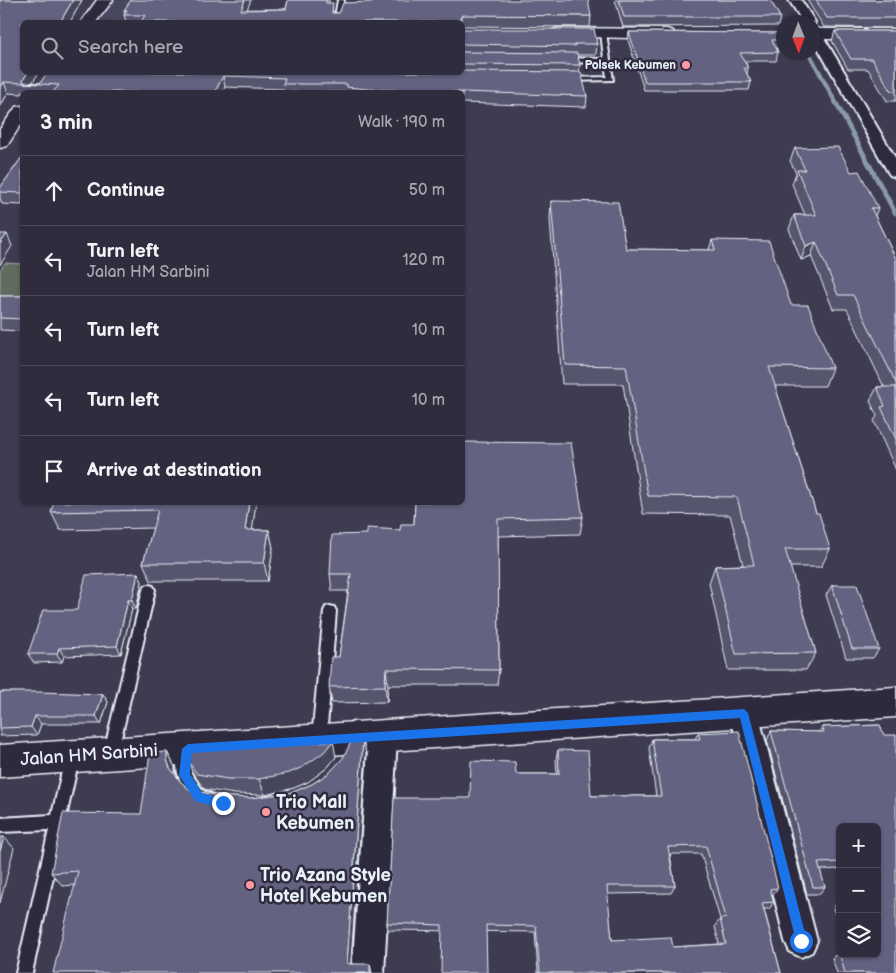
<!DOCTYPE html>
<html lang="en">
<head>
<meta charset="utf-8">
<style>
	:root { --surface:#2f2c3d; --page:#3b3848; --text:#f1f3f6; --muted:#a7a7b0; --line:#4a4857 }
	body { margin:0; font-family:"Balsamiq Sans",sans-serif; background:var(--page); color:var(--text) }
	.controls { position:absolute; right:15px; bottom:15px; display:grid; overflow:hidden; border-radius:8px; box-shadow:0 1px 4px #0004 }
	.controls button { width:45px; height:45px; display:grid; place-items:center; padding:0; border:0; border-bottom:1px solid var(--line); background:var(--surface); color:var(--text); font:25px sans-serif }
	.compass { position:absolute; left:776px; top:15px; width:45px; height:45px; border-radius:50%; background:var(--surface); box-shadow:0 1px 4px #0004; rotate:179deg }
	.stop { position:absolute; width:15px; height:15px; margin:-11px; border:4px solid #1a73e8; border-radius:50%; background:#fff }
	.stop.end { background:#1a73e8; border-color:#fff; box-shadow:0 1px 5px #0008 }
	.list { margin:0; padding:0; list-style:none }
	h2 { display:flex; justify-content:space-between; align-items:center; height:65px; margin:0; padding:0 20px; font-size:21px }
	h2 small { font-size:16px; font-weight:400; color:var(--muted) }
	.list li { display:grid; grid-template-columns:32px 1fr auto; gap:15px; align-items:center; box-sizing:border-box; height:70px; padding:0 20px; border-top:1px solid var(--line) }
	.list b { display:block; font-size:19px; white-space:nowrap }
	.list p { margin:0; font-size:16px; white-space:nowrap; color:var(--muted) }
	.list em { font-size:16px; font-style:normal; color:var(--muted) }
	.icon { flex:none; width:28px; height:28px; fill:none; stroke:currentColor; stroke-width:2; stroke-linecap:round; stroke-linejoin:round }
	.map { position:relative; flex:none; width:896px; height:973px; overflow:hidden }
	.search { position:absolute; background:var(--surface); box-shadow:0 1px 4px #0004; left:20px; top:20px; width:445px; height:55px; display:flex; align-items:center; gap:12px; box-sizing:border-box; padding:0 18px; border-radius:8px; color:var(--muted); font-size:19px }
	.panel { position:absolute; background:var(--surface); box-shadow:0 1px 4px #0004; left:20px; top:90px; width:445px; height:415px; border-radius:8px }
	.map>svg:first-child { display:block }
	.built { fill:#4a475f }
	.green { fill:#606a5e; stroke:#a4aeab }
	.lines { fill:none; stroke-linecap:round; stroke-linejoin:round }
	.stream { fill:#899ba9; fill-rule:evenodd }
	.lane-casing { stroke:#e8f1f8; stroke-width:4 }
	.street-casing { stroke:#e8f1f8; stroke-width:4 }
	.secondary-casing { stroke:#e8f1f8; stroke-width:3 }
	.lane { fill:#2f2a3d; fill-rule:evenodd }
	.street { fill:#2f2a3d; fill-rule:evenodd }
	.secondary { fill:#2f2a3d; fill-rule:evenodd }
	.wall { fill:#56546e; stroke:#e8f1f8; fill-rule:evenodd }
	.shaded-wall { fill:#46455a; stroke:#e8f1f8 }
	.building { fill:#646280; stroke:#e8f1f8; fill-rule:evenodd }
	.route { fill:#1a73e8 }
	.poi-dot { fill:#ff9aa2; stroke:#2f2a3d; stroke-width:2 }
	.labels { text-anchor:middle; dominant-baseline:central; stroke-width:5; stroke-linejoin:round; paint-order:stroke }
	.far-poi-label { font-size:12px; font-weight:bold; fill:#e8f1f8; stroke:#2f2a3d; text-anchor:end }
	.near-street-label { font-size:18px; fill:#e8f1f8; stroke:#2f2a3d }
	.near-poi-label { font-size:18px; font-weight:bold; fill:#e8f1f8; stroke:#2f2a3d; text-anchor:start }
</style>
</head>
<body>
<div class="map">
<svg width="896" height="973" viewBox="0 0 896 973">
	<rect width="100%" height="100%" fill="#3f3b51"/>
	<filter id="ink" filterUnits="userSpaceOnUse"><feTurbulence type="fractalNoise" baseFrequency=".02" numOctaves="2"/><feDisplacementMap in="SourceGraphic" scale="10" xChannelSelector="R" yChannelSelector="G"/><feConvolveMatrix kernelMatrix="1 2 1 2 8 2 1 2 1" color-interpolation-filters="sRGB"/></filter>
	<g filter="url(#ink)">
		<path class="built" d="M112,0H252L243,22H95Z"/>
		<path class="green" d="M5,263L22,264V298L0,296V270Z"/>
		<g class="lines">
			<path class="stream" d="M806,52H811L896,209V216L893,214Z"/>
			<defs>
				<path id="lane" d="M338,0H344L340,22H334Z
					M601,32L606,33L613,80L566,81V79L568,78L607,77L605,63L565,62L562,60L565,58L604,59Z
					M149,585L153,586L155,590L118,751L116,756L111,758L106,756L104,751L143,590L145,586Z
					M330,606L334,607L336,611L326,739L324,744L319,745L314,744L312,739L324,611L326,607Z
					M187,744L192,746L194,751L191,773L203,791L212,794L214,799L212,804L207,806L194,802C180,782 171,771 182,746Z
					M72,751L77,753L79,758L32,973H16L49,830L0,832V818L52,815L65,758L67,753Z"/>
				<path id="street" d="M789,0H801L815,22L814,25V22H803Z
					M814,27L820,31L896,159V177L890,175L888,172L814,41Z
					M744,701L754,704L758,713L817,941L812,952L801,957L790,952L785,941L730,713L734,704Z
					M383,723L393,727L397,736L384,973H352L369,736L373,727Z"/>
				<path id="secondary" d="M97,0H113L96,22H81Z
					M558,28L667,29L673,31L675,34L673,37L667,39L552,36L550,33L552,30Z
					M814,29H896V39H814Z
					M22,106V123L7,146L0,148V129L16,107Z
					M896,687V717L0,777V745Z"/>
			</defs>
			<use href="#lane" class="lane-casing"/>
			<use href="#street" class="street-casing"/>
			<use href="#secondary" class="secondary-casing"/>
			<use href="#lane" class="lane"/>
			<use href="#street" class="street"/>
			<use href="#secondary" class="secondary"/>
		</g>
		<path class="wall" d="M0,0H82L70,22H22V72H37L38,74L32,82L40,83L48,72H462V29L597,44L596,55H577L580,65L579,72L587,96L586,107L462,103V92H284L283,89L225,87L222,92H22V94L8,93L0,107Z
			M288,0H329V3L334,13H339L591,16L590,27L462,26V22H126L124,15L125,13L124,10L286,9Z
			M615,0H770L780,17L778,26L623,27Z
			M807,0H896V28L824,27Z
			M835,31H896V101H887L868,69H848L832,41Z
			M629,32L784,33V48H776L778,52L776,61H745L748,68L747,74L751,82L749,90H644L628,40Z
			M795,148L851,172L878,208L875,216L896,259V470L874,421L877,416L870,401L877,387H884L847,309H833L811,256L801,260L789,229L794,215H805L792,184L796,173L790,161Z
			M22,157V205L2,204L0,198V188Z
			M551,201L626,249L709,250L712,240L791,305L832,368L825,386H775L816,513L830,549L821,567H790L816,653L806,670H728L709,583L715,566L743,565L730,515L643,514L623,384H562L550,219Z
			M0,296H22V331L0,330Z
			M256,502L252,530H269L273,548L268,581H151L143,563L153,528L60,530L51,512Z
			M415,502L583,517L580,534L498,536L499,670L497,685H388L387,702L332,703L329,687L339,657L348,591H332L330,574L367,534L400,530L414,524Z
			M138,573L142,582L136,609H132L121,654L64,656L62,662L34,663L28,654L77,610Z
			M832,585L879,649L873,658H846L826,595Z
			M0,692L103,694L108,702L101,724H41L37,735L0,736Z
			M880,725L896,973H837L832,958L839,953L877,954V827H840V869L820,870L825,887L819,894H807L767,740L771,731L819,732L822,727Z
			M698,733L778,888L772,895L774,902L769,909H764L781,973H538L535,932L388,930L387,923L470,798L516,774H557L556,759L558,750L591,796H656L649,748L652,739H695ZM670,854H701L720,919L715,926L719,944L673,947L612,940L607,894L671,893L675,886Z
			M363,739L366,754L351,964L372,973L74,885L63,886L51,873L141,814L167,752L175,767V775L181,782L191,791L231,797L252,798L293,792L312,784L329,773Z
			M185,757H336L327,768L308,782L294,788L265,795L234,794L204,789L193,773Z
			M839,901H840V931L833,908Z"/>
		<path class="shaded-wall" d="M73,0H82L70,22H60Z
			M245,0H251L242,21L241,10Z
			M462,15V22H460V17Z
			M28,72H37L38,74L32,83H23V80Z
			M223,76L225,87L222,92H215Z
			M4,82L8,93L0,107V89Z
			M7,234L12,246L0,265V244Z
			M816,242L811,256L801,260L806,246Z
			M249,502H256L250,548L245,530Z
			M269,530L273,548L268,581L264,563Z
			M138,573L142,582L136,609L132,600Z
			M128,600L132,609L121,654L117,646Z
			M59,648L64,656L62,662L57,654Z
			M386,669L388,685L387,702L385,686Z
			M103,694L108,702L101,724L96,716Z
			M35,716L41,724L37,735L31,727Z
			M363,739L366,754L350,973L347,962Z
			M333,741L336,757L327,768L308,782L294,788L265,795L259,779Z
			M167,752L175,767V776L170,768L167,760Z
			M4,837L14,848L0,903V851Z
			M370,964L372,973H370Z"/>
		<path class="building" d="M0,0H73L60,22H22V72H28L23,80V82L40,83L48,72H462V71L581,72L587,96L366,89L347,87V84H283L285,78L223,76L215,92H53L59,85L4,82L0,89Z
			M131,0H245L241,10L286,9L288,0H326V3H333L332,13H339L343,3L373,2V0H588L591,16L462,15L460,17V22H141L145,15H124L127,10H124Z
			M619,0H770L780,17H624Z
			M816,0H896V18H827Z
			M462,29H594L597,44H575V46L462,44Z
			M835,31H896V91H891L872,59H851Z
			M629,32L784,33V40H772L778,52L740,53L748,68H744L751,82H645Z
			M462,52L577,53L580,65L462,64Z
			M838,147L851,172L859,171L878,208H871L896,259V383L853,295H838L816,242L806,246L794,215H816L797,170H805L795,148Z
			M22,157V193L0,192V188Z
			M551,201L618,202L626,249L715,250L712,240L769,241L791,305H808L832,368L769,367L816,513H819L830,549H785L816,653L736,654L715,566L754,565L737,497L648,496L626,366L565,365Z
			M0,234H7L0,244Z
			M0,296H22V319L0,318Z
			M877,387H896V439L881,407L885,406Z
			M462,442L571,443L583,517L498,519L499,670L386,669L385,686L329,687L331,657H339L351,574H330L332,535L367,534V528L400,530L401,524H414L415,502H462Z
			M54,502H249L245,530H269L264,563H143L158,510L51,512Z
			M138,573L132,600H128L117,646L59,648L57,654H28L43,610H77L86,575Z
			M832,585H857L879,649H852Z
			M0,692H39L103,694L96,716H35L31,727L0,728Z
			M880,725L884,735H896V973H845L839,953H840V954H877V827H840V862L818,863L825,887H813L771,731L824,732L822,727Z
			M739,731L778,888L770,889L774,902L762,903L781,973H540L536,926L486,925L487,973H441L442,925L387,923L394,798H470L471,761L515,762L516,774H559L558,750L588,751L591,796H661L652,739H700L698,733ZM706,846L726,918L720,919L726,944L673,947L671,937L612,940L607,886H675L668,847Z
			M363,739L347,962L349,964H370V973H53L78,871L51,873L63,813L141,814L150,753L167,752V760L170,768L181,782L191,791L231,797L252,798L293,792L312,784L329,773L343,758L352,740Z
			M333,741L324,752L303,767L289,773L259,779H228L197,774L185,757L186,750Z
			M0,837H4L0,851Z"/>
	</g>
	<path class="route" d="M744,709L748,713L807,941L805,945L801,946L797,945L796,941L740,718L192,753L190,774L202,793L226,800L228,803L226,807L223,808L195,801L179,775L182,749L188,744Z"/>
	<g class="poi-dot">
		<circle cx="686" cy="65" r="5"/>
		<circle cx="266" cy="812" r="5"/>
		<circle cx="250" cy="885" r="5"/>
	</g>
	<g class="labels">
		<g class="far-poi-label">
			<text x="676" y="65">Polsek Kebumen</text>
		</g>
		<g class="near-street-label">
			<text transform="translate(89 755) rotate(-4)">Jalan HM Sarbini</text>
		</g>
		<g class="near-poi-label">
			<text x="276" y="802">Trio Mall<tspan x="276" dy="21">Kebumen</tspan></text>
			<text x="260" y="875">Trio Azana Style<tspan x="260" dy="21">Hotel Kebumen</tspan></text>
		</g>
	</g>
</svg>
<div class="controls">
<button>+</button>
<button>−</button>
<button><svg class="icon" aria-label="layers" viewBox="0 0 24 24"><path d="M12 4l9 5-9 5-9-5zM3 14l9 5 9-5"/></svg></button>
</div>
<svg class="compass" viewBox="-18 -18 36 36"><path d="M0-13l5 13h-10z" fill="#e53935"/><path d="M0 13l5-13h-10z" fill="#a7a7b0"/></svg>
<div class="stop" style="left:801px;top:941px"></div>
<div class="stop end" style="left:223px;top:803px"></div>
<div class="search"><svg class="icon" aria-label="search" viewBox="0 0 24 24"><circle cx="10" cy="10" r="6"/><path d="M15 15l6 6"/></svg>Search here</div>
<section class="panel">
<h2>3 min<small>Walk · 190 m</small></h2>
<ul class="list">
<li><svg class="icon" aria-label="ahead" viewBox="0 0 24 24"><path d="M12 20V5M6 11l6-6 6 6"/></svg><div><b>Continue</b></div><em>50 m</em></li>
<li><svg class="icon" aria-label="left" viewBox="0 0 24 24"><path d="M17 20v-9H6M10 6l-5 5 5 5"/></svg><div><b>Turn left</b><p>Jalan HM Sarbini</p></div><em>120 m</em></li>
<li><svg class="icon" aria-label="left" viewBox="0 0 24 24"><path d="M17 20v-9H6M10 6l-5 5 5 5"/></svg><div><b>Turn left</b></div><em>10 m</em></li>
<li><svg class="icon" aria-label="left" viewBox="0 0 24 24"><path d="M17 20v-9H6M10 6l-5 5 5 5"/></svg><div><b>Turn left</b></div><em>10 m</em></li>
<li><svg class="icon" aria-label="arrive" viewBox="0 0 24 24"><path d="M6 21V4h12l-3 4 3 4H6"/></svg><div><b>Arrive at destination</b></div></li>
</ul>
</section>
</div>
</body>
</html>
